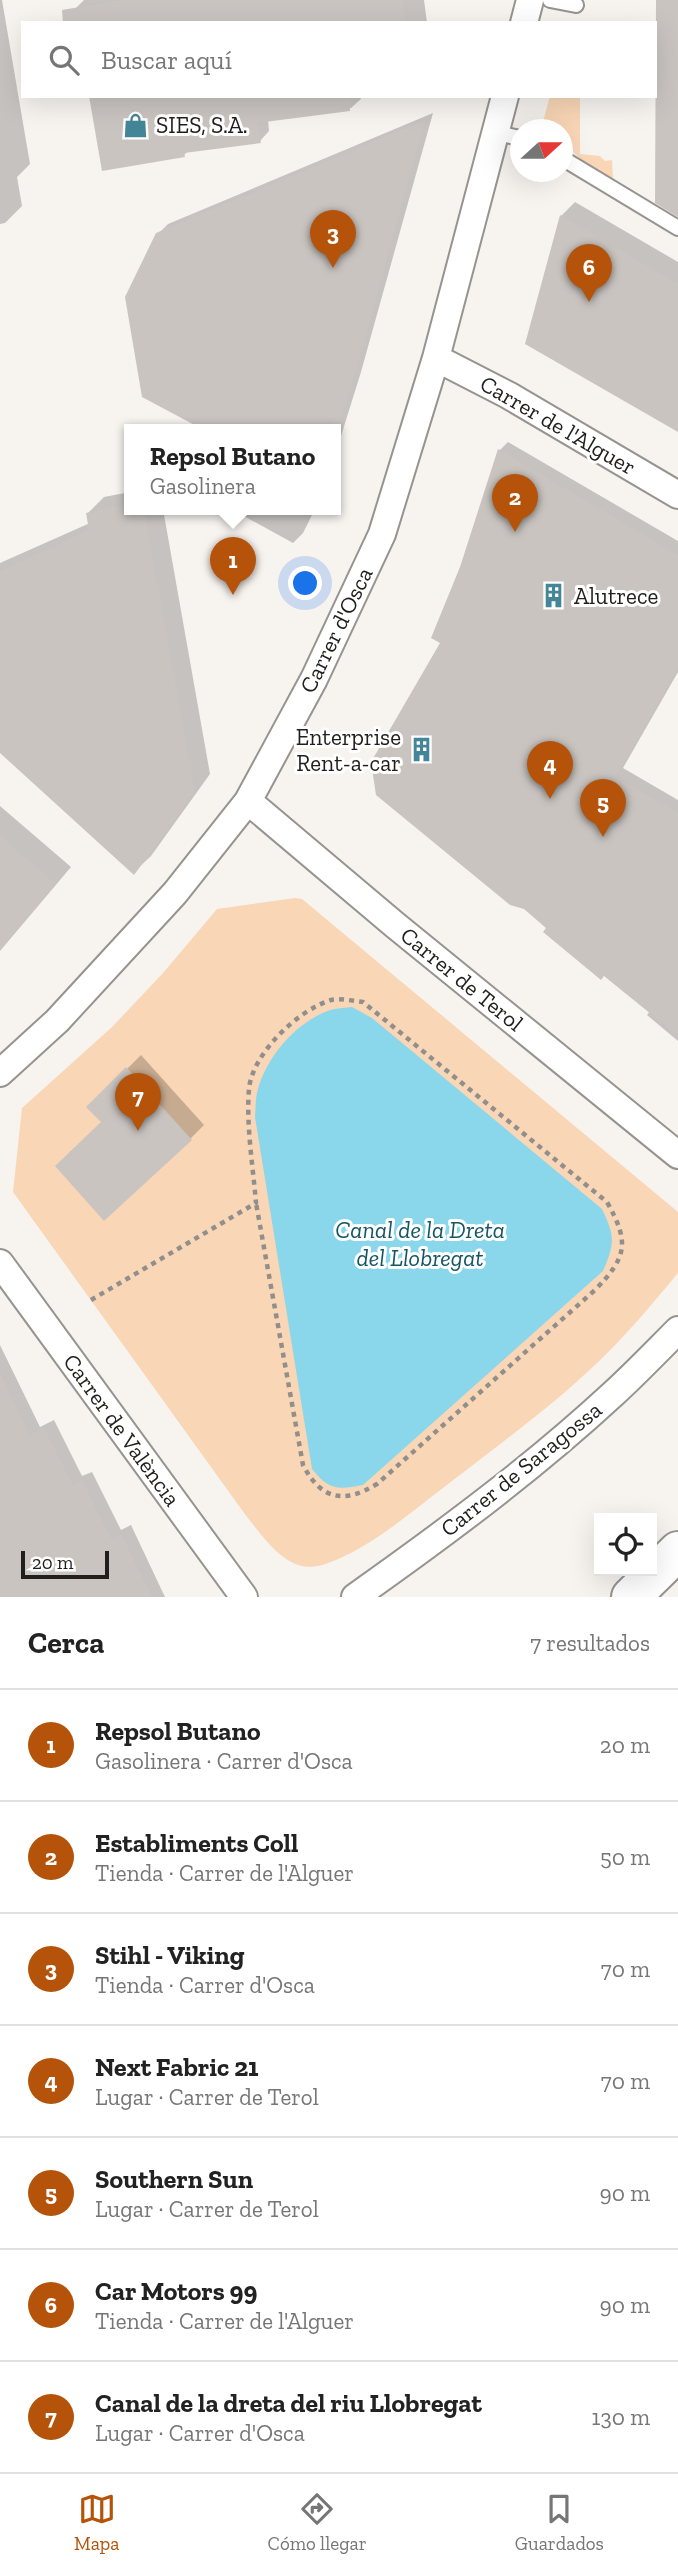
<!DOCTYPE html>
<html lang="es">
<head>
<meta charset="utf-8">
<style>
	:root { --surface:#fff; --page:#f2f2f2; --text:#222; --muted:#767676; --line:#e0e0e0; --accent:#b45309 }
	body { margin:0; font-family:"Zilla Slab",serif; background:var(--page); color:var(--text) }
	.controls { position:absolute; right:21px; bottom:21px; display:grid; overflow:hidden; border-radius:0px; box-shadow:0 7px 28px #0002 }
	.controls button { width:63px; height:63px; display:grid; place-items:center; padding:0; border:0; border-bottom:2px solid var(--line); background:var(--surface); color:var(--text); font:35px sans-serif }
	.compass { position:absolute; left:510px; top:119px; width:63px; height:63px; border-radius:50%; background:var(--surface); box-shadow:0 7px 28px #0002; rotate:69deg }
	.scale { position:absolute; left:21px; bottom:18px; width:88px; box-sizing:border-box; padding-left:7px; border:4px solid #201f1d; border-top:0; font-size:19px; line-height:24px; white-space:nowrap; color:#201f1d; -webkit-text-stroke:5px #fff; paint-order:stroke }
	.you { position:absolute; left:306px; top:584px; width:24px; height:24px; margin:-18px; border:5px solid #fff; border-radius:50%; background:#1a73e8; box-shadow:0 0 0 10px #1a73e833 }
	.badge { display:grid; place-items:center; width:46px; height:46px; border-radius:50%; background:var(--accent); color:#fff; font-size:23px; font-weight:700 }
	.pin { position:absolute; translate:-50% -58px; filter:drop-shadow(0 2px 4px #0008) }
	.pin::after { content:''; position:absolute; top:37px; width:24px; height:21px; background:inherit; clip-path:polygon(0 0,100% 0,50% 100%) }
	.popup { position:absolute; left:124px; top:424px; width:217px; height:91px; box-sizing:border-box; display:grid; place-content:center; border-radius:0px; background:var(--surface); filter:drop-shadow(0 2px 5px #0005); font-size:23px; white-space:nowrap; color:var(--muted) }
	.popup b { font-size:26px; color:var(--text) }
	.popup::after { content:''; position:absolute; left:50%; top:100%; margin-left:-14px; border:14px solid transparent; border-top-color:var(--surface) }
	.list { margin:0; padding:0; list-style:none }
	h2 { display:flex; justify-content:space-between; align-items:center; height:91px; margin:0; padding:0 28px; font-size:30px }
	h2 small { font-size:23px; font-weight:400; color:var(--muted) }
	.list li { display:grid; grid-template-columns:46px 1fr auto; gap:21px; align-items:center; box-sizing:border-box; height:112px; padding:0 28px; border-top:2px solid var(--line) }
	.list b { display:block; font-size:26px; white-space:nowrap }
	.list p { margin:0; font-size:23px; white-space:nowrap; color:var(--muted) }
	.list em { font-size:23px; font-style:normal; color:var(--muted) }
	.icon { flex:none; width:38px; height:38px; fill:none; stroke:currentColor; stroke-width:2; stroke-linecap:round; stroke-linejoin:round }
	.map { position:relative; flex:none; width:678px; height:1597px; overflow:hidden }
	.search { position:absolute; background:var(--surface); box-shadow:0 7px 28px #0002; left:21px; right:21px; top:21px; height:77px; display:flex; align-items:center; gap:18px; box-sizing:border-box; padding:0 24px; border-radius:0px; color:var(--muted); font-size:26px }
	.sheet { height:875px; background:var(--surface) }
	nav { display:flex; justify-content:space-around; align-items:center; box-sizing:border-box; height:98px; border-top:2px solid var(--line); background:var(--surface); font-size:19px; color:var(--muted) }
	nav a { display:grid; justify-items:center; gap:4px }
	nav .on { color:var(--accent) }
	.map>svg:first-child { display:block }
	.green { fill:#f9d6b6 }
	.water { fill:#8ad7eb }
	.shadow { fill:#0003 }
	.building { fill:#c9c4c0 }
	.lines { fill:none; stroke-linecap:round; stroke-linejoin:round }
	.lane-casing { stroke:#97938f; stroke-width:18 }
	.street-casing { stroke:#97938f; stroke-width:30 }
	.highway-casing { stroke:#97938f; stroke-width:42 }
	.path { stroke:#918f8c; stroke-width:4.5; stroke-dasharray:5 5; stroke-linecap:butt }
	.lane { stroke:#fff; stroke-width:14 }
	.street { stroke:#fff; stroke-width:26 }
	.highway { stroke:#fff; stroke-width:38 }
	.labels { text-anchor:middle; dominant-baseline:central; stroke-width:6; stroke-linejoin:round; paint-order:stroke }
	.poi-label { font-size:23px; fill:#201f1d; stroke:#fff; text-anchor:start }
	.street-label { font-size:23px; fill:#201f1d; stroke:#fff }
	.water-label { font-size:24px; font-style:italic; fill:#155664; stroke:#fff }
</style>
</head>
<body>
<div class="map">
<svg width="678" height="1597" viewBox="0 0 678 1597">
	<rect width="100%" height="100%" fill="#f7f3ef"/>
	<path class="green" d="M550,96H580V154L600,156L605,161L612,160L613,179L581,160L563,141L562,130L550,129L543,122Z
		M295,898L302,899L678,1212V1273C652,1304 626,1336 596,1364C551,1407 501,1443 452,1481C415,1509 371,1548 328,1563C321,1566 309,1568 302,1566C279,1561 261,1534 247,1517L13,1192L22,1108L112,1027L163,973L217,909Z"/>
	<path class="water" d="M352,1007L372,1018L602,1209C615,1236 615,1243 603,1271L363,1485C337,1490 329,1490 312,1469L255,1117C256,1108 255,1098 258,1089C267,1057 294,1025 325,1012C333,1008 344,1008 352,1007Z"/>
	<path class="shadow" d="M0,0H2L30,164L17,177L22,206L5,223L0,224Z
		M84,0H424L427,23H77L75,9Z
		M90,96H360L361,99L351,108L268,120L269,131L260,141L188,151L184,155Z
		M433,113L361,372L336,452V429L158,234L168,224Z
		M575,202L678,262V430L561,216Z
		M508,442L678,541V672L623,768L678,800V1041L647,1015L650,1011L548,927L443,643L462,568L500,450Z
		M130,492V509H163L210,774L151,856L134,872L0,750V563L90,523L88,513L104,497Z
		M231,509H315L303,533L293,543Z
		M0,806L71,867L0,951Z
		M141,1055L204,1125L190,1139L103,1122L89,1107Z
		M0,1345L40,1427L54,1420L82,1476L92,1472L121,1530L131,1525L165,1597H0Z"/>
	<path class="building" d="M122,0H402L406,23H63L62,10Z
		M656,0H678V217L655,203Z
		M89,96H350V111L257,123L261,143L184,153L185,157L102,171Z
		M425,120L364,343L338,429H202L142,397L125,297L156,233Z
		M560,215L678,284V432L525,344Z
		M498,449L678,555V668L616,777L678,813V1036L604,976L601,980L543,932L546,928L524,909L510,905L376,795L371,762L440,643L431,638L460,567Z
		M130,504V509H144L195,792L134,875L0,753V571L89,530L86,513Z
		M0,836L56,884L0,950Z
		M126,1067L192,1140L104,1221L55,1166L101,1122L86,1107Z
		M0,1373L30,1435L44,1428L73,1485L82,1480L111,1539L121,1534L152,1597H0Z"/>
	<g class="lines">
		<defs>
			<path id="lane" d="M550,0L576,5
				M496,133L520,138
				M562,158L678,228"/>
			<path id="street" d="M524,23L530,0
				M436,358L508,395L678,495
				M248,801L395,925L678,1155
				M0,1073L57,1021L175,893L248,801L314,679L382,534L436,358L505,96
				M0,1263L244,1597
				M355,1597C444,1534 533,1468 613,1394C635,1374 656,1352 678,1330"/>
			<path id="highway" d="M631,1597L678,1551"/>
		</defs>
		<use href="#lane" class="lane-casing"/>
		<use href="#street" class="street-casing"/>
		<use href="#highway" class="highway-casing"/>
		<path class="path" d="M91,1300L256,1203C253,1166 246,1126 249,1089C252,1054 298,1010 331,1000C340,998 354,1001 363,1002L607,1202C630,1243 627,1257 595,1290L377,1484C344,1504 321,1500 303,1465L256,1203"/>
		<use href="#lane" class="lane"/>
		<use href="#street" class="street"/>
		<use href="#highway" class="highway"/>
	</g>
	<defs>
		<symbol id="shop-bare" viewBox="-9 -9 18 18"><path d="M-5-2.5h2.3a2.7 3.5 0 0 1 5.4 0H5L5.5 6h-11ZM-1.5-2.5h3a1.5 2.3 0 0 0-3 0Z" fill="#448697" stroke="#fff" stroke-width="2.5" paint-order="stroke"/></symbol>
		<symbol id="building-bare" viewBox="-9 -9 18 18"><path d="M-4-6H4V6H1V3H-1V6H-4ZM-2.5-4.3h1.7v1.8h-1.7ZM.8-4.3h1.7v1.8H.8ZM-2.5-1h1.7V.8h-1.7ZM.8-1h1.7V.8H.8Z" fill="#448697" stroke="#fff" stroke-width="2.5" paint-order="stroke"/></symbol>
	</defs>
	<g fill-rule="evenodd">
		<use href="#shop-bare" x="118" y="108" width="35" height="35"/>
		<use href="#building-bare" x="536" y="578" width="35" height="35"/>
		<use href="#building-bare" x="404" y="732" width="35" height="35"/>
	</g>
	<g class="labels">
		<g class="poi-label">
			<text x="156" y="125">SIES, S.A.</text>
			<text x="574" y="596">Alutrece</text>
			<text x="401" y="737" text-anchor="end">Enterprise<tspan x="401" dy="26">Rent-a-car</tspan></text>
		</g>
		<g class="street-label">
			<text transform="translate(558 425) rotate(30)">Carrer de l'Alguer</text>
			<text transform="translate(336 630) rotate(-64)">Carrer d'Osca</text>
			<text transform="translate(462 979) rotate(39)">Carrer de Terol</text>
			<text transform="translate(122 1430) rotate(54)">Carrer de València</text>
			<text transform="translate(521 1469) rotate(-39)">Carrer de Saragossa</text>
		</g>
		<g class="water-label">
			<text x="420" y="1229">Canal de la Dreta<tspan x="420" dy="28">del Llobregat</tspan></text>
		</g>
	</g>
</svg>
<div class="controls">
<button><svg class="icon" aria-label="locate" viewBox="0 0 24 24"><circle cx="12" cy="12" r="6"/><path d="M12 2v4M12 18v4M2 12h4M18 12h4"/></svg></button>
</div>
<svg class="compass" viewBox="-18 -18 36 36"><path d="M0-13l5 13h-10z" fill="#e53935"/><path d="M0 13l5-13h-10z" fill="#767676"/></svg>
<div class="scale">20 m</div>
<div class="you"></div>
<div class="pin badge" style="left:233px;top:595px">1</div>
<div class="popup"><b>Repsol Butano</b>Gasolinera</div>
<div class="pin badge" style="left:515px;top:532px">2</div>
<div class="pin badge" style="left:333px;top:268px">3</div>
<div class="pin badge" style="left:550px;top:799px">4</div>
<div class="pin badge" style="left:603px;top:837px">5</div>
<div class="pin badge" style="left:589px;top:302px">6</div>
<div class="pin badge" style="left:138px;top:1131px">7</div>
<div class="search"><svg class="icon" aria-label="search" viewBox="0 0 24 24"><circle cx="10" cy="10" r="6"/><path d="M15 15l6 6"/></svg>Buscar aquí</div>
</div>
<section class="sheet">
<h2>Cerca<small>7 resultados</small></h2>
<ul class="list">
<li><span class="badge">1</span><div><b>Repsol Butano</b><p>Gasolinera · Carrer d'Osca</p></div><em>20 m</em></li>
<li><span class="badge">2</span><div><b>Establiments Coll</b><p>Tienda · Carrer de l'Alguer</p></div><em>50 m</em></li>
<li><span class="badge">3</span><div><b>Stihl - Viking</b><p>Tienda · Carrer d'Osca</p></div><em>70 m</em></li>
<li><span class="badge">4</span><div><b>Next Fabric 21</b><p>Lugar · Carrer de Terol</p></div><em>70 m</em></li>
<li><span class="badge">5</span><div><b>Southern Sun</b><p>Lugar · Carrer de Terol</p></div><em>90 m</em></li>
<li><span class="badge">6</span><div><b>Car Motors 99</b><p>Tienda · Carrer de l'Alguer</p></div><em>90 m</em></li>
<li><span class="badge">7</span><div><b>Canal de la dreta del riu Llobregat</b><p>Lugar · Carrer d'Osca</p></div><em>130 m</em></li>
</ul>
</section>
<nav>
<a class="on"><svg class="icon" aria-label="map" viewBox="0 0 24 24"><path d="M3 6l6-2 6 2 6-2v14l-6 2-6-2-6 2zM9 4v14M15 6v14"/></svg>Mapa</a>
<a><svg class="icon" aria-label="directions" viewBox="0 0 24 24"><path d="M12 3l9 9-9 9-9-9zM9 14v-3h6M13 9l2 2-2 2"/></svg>Cómo llegar</a>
<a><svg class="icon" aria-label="saved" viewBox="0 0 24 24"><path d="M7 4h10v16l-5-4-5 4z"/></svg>Guardados</a>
</nav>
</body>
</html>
